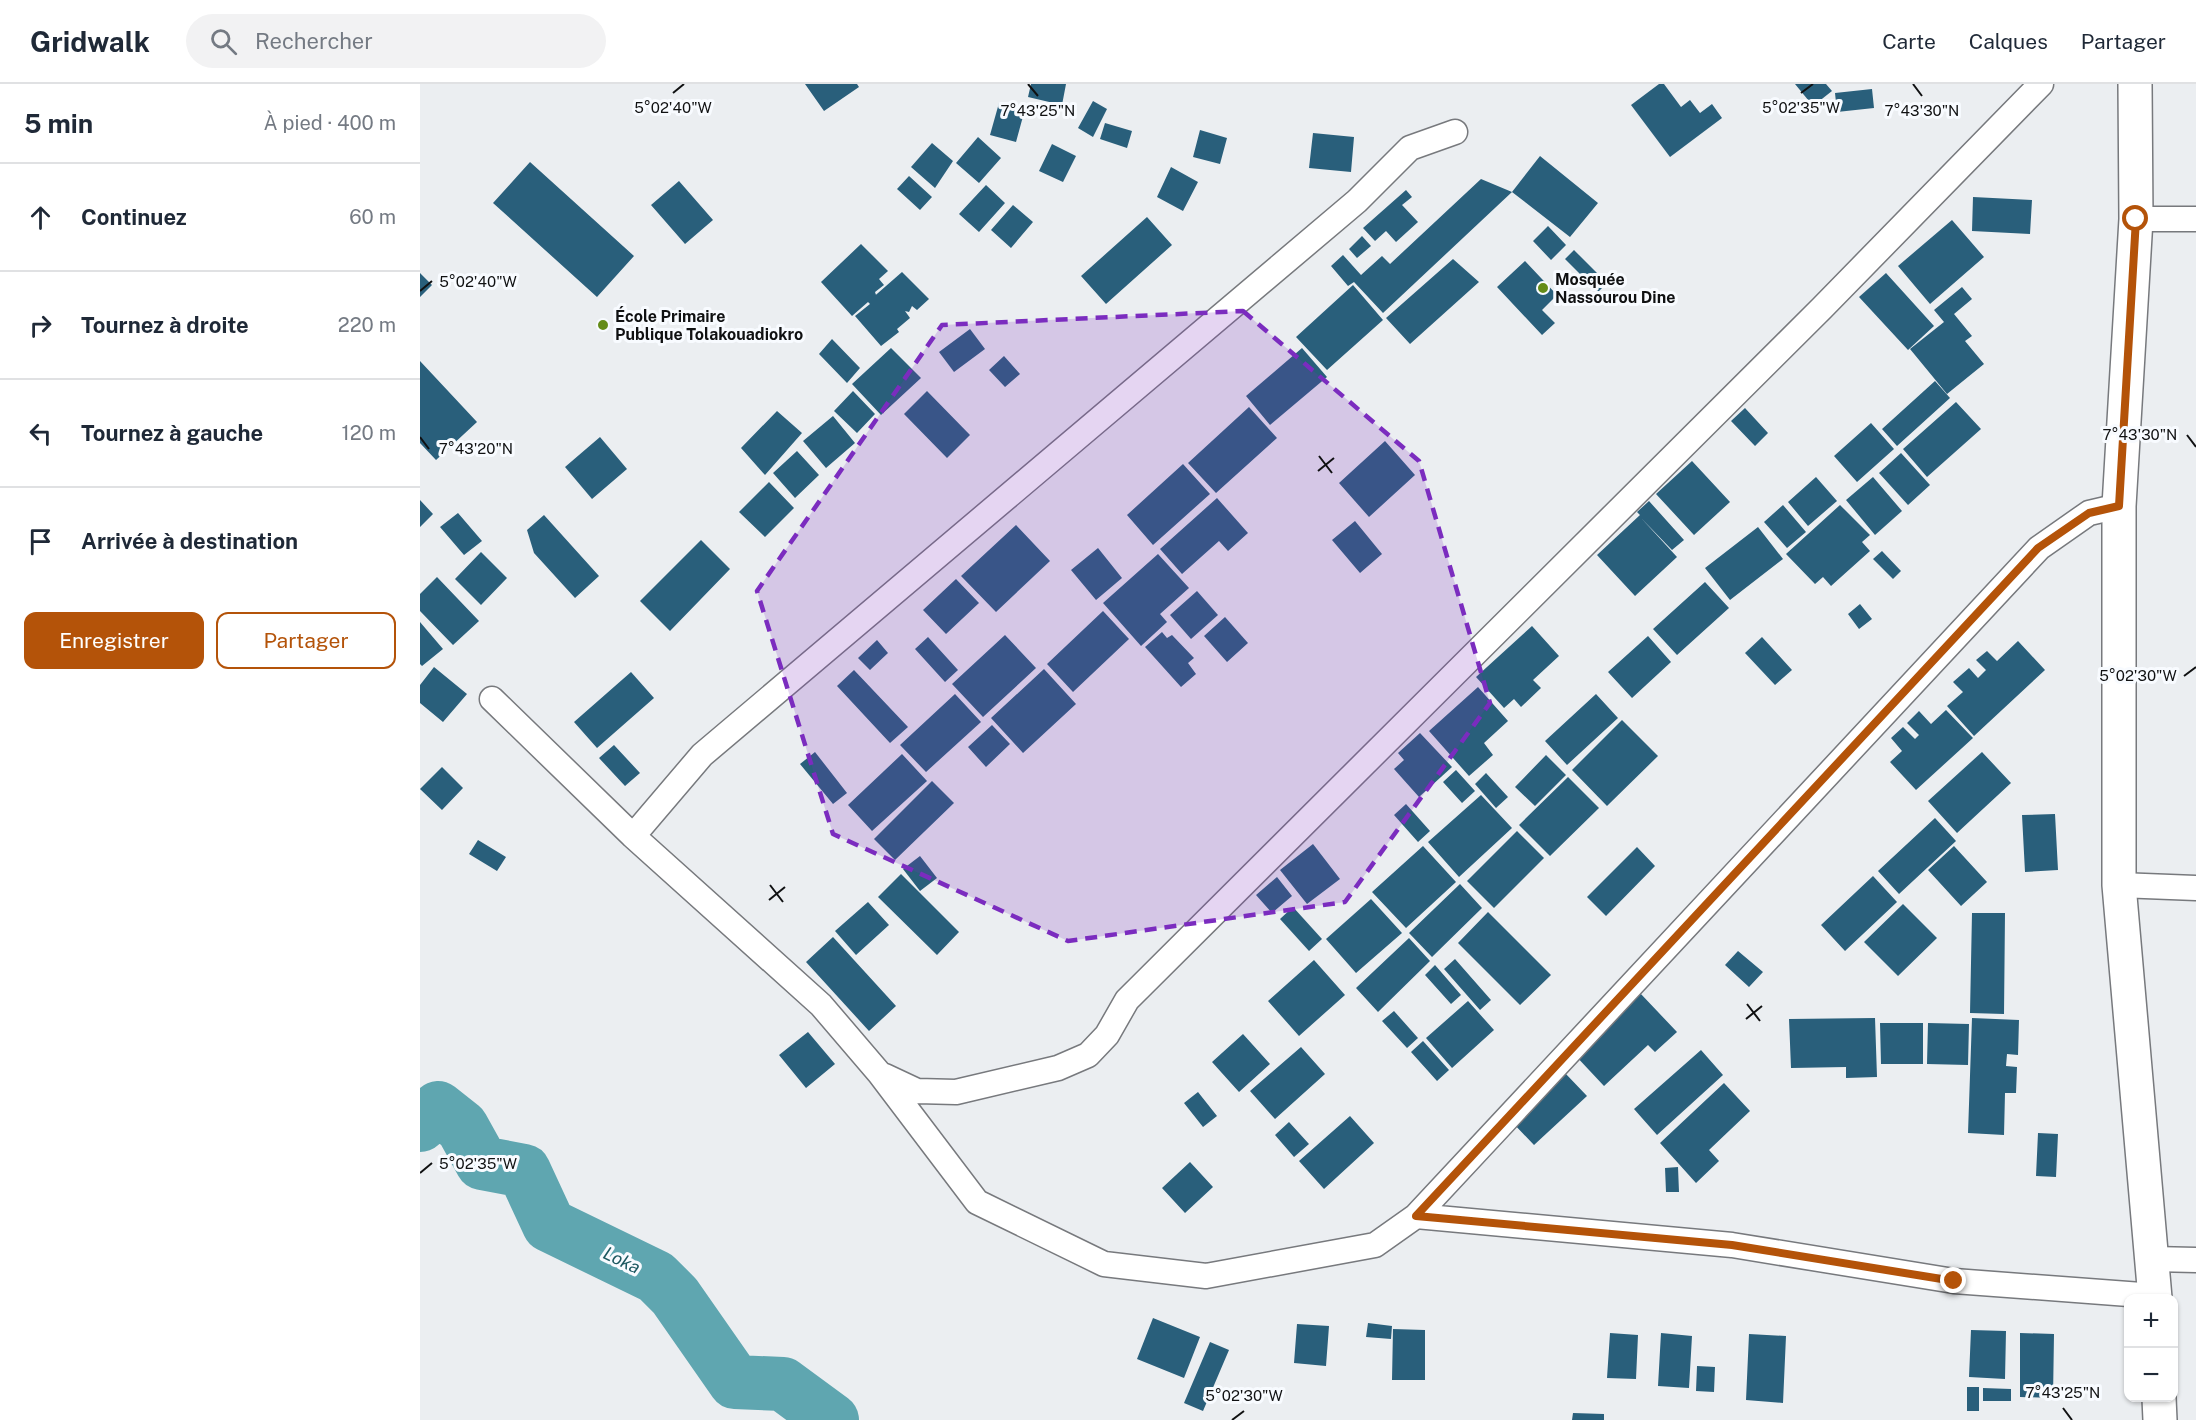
<!DOCTYPE html>
<html lang="fr">
<head>
<meta charset="utf-8">
<style>
	:root { --surface:#fff; --page:#f2f2f3; --text:#1f2937; --muted:#747a83; --line:#e0e1e3; --accent:#b45309 }
	body { margin:0; font-family:"Public Sans",sans-serif; background:var(--page); color:var(--text) }
	.controls { position:absolute; right:18px; bottom:18px; display:grid; overflow:hidden; border-radius:12px; box-shadow:0 2px 4px #0004 }
	.controls button { width:54px; height:54px; display:grid; place-items:center; padding:0; border:0; border-bottom:2px solid var(--line); background:var(--surface); color:var(--text); font:30px sans-serif }
	.stop { position:absolute; width:18px; height:18px; margin:-14px; border:4px solid #b45309; border-radius:50%; background:#fff }
	.stop.end { background:#b45309; border-color:#fff; box-shadow:0 2px 6px #0008 }
	.list { margin:0; padding:0; list-style:none }
	h2 { display:flex; justify-content:space-between; align-items:center; height:78px; margin:0; padding:0 24px; font-size:26px }
	h2 small { font-size:20px; font-weight:400; color:var(--muted) }
	.list li { display:grid; grid-template-columns:39px 1fr auto; gap:18px; align-items:center; box-sizing:border-box; height:108px; padding:0 24px; border-top:2px solid var(--line) }
	.list b { display:block; font-size:22px; white-space:nowrap }
	.list em { font-size:20px; font-style:normal; color:var(--muted) }
	.actions { display:flex; gap:12px; padding:18px 24px }
	.actions a { flex:1; padding:14px 0; border:2px solid var(--accent); border-radius:12px; text-align:center; font-size:21px; color:var(--accent) }
	.actions .main { background:var(--accent); color:#fff }
	.icon { flex:none; width:33px; height:33px; fill:none; stroke:currentColor; stroke-width:2; stroke-linecap:round; stroke-linejoin:round }
	.map { position:relative; flex:none; width:1776px; height:1336px; overflow:hidden }
	header { display:flex; align-items:center; gap:36px; box-sizing:border-box; height:84px; padding:0 30px; background:var(--surface); border-bottom:2px solid var(--line) }
	header strong { font-size:28px }
	nav { display:flex; gap:33px; margin-inline-start:auto; font-size:21px }
	.search { width:420px; height:54px; background:var(--page); display:flex; align-items:center; gap:15px; box-sizing:border-box; padding:0 21px; border-radius:33px; color:var(--muted); font-size:22px }
	main { display:flex }
	aside { flex:1; background:var(--surface) }
	.map>svg:first-child { display:block }
	.lines { fill:none; stroke-linecap:round; stroke-linejoin:round }
	.river { stroke:#5fa6b0; stroke-width:54 }
	.building { fill:#295f7b }
	.street-casing { stroke:#77797d; stroke-width:27 }
	.secondary-casing { stroke:#77797d; stroke-width:36 }
	.street { stroke:#fff; stroke-width:24 }
	.secondary { stroke:#fff; stroke-width:33 }
	.route { stroke:#b45309; stroke-width:8 }
	.marked { fill:#7b2cbf; fill-opacity:0.2; stroke:#7b2cbf; stroke-width:4.5; stroke-dasharray:12 8; stroke-linejoin:round }
	.ticks { fill:none; stroke:#101112; stroke-width:2 }
	.poi-dot { fill:#648c18; stroke:#f8fbff; stroke-width:2 }
	.labels { text-anchor:middle; dominant-baseline:central; stroke-width:6; stroke-linejoin:round; paint-order:stroke }
	.poi-label { font-size:16px; font-weight:bold; fill:#101112; stroke:#f8fbff; text-anchor:start }
	.water-label { font-size:18px; font-style:italic; fill:#1c5860; stroke:#f8fbff }
	.ticks-label { font-size:15px; text-anchor:middle; fill:#101112; stroke:#f8fbff; stroke-width:6; stroke-linejoin:round; paint-order:stroke }
</style>
</head>
<body>
<header>
<strong>Gridwalk</strong>
<div class="search"><svg class="icon" aria-label="search" viewBox="0 0 24 24"><circle cx="10" cy="10" r="6"/><path d="M15 15l6 6"/></svg>Rechercher</div>
<nav><a>Carte</a><a>Calques</a><a>Partager</a></nav>
</header>
<main>
<aside>
<h2>5 min<small>À pied · 400 m</small></h2>
<ul class="list">
<li><svg class="icon" aria-label="ahead" viewBox="0 0 24 24"><path d="M12 20V5M6 11l6-6 6 6"/></svg><div><b>Continuez</b></div><em>60 m</em></li>
<li><svg class="icon" aria-label="right" viewBox="0 0 24 24"><path d="M7 20v-9h11M14 6l5 5-5 5"/></svg><div><b>Tournez à droite</b></div><em>220 m</em></li>
<li><svg class="icon" aria-label="left" viewBox="0 0 24 24"><path d="M17 20v-9H6M10 6l-5 5 5 5"/></svg><div><b>Tournez à gauche</b></div><em>120 m</em></li>
<li><svg class="icon" aria-label="arrive" viewBox="0 0 24 24"><path d="M6 21V4h12l-3 4 3 4H6"/></svg><div><b>Arrivée à destination</b></div></li>
</ul>
<div class="actions"><a class="main">Enregistrer</a><a>Partager</a></div>
</aside>
<div class="map">
<svg width="1776" height="1336" viewBox="0 0 1776 1336">
	<rect width="100%" height="100%" fill="#ebeef1"/>
	<g class="lines">
		<path class="river" d="M0,1041L18,1024L42,1043L62,1079L104,1087L129,1141L236,1193L255,1212L315,1298L363,1300L412,1336"/>
	</g>
	<path class="building" d="M385,0H437L439,3L404,27Z
		M611,0H646L642,21L608,13Z
		M1239,0H1244L1261,23L1270,16L1280,29L1292,20L1302,34L1250,73L1211,21Z
		M1375,0H1406L1412,7L1393,22Z
		M1452,5L1454,24L1417,28L1415,9Z
		M673,17L687,25L673,53L658,44Z
		M579,19L605,25L596,58L570,51Z
		M685,39L712,47L707,64L680,55Z
		M780,46L807,54L800,80L773,73Z
		M893,49L934,53L931,88L889,84Z
		M558,53L581,74L559,99L536,79Z
		M512,59L533,77L515,104L491,83Z
		M632,60L656,72L643,98L619,87Z
		M1120,72L1178,119L1150,153L1092,108Z
		M110,78L214,172L177,213L73,119Z
		M751,83L778,98L763,127L737,113Z
		M489,92L512,113L500,126L477,105Z
		M1061,95L1092,108L963,229L934,198L928,202L911,182L923,171L941,191L962,172L970,180Z
		M259,97L293,136L265,160L231,121Z
		M566,101L585,119L559,148L539,130Z
		M986,106L992,113L982,121L998,138L976,158L966,147L955,157L943,144Z
		M1553,113L1612,116L1610,150L1552,147Z
		M593,121L613,138L591,164L571,146Z
		M727,133L752,161L686,220L661,192Z
		M1532,136L1564,173L1510,220L1478,182Z
		M1128,142L1146,161L1131,176L1113,157Z
		M942,152L951,162L937,174L929,165Z
		M441,160L468,187L459,195L464,201L455,208L456,211L450,216L482,188L509,215L497,226L492,222L489,228L485,227L490,234L477,245L479,248L461,262L435,232L450,220L448,218L432,232L401,198Z
		M1154,166L1187,199L1178,208L1145,175Z
		M1033,175L1059,198L990,260L966,234Z
		M1105,177L1137,211L1122,226L1135,239L1122,251L1077,203Z
		M0,189L12,201L0,213Z
		M1466,189L1514,242L1488,266L1439,213Z
		M933,201L963,236L907,286L876,253Z
		M1542,203L1552,215L1534,230L1552,252L1545,257L1564,280L1527,310L1490,265L1524,238L1514,226Z
		M550,245L565,265L534,288L519,268Z
		M412,255L440,284L427,299L399,270Z
		M471,264L501,294L461,331L432,300Z
		M882,264L907,293L850,341L826,312Z
		M584,272L600,290L585,303L569,286Z
		M0,277L57,338L16,376L0,359Z
		M1515,297L1530,314L1477,362L1462,345Z
		M433,307L455,330L437,349L414,327Z
		M507,307L550,351L527,374L484,330Z
		M1536,318L1561,345L1507,393L1483,365Z
		M829,323L857,354L796,409L768,379Z
		M1325,324L1348,349L1335,362L1311,337Z
		M357,327L382,349L345,391L321,364Z
		M413,332L435,359L406,384L383,357Z
		M1451,339L1474,365L1437,398L1414,372Z
		M180,353L207,385L172,415L145,383Z
		M965,357L995,391L949,433L919,399Z
		M377,367L399,391L375,414L353,389Z
		M1481,369L1510,401L1488,421L1459,389Z
		M1272,377L1310,418L1274,451L1236,410Z
		M763,380L790,410L733,461L707,431Z
		M1396,393L1417,417L1388,442L1368,418Z
		M1453,393L1482,427L1455,451L1426,416Z
		M349,398L374,424L345,453L319,428Z
		M797,414L828,449L808,467L799,457L762,490L740,465Z
		M0,416L13,430L0,443Z
		M1229,417L1264,456L1252,466L1221,434L1257,473L1215,512L1177,471L1220,431L1217,428Z
		M1363,421L1386,448L1367,464L1344,438Z
		M1420,421L1450,451L1442,458L1450,467L1411,502L1403,493L1395,500L1366,470Z
		M38,429L62,457L44,471L20,443Z
		M124,431L179,492L155,514L114,469L107,446Z
		M935,437L962,470L940,489L912,456Z
		M596,441L630,477L576,528L541,492Z
		M1338,443L1363,475L1310,516L1285,484Z
		M281,456L310,485L250,547L220,517Z
		M678,464L702,494L676,516L651,486Z
		M1462,467L1481,487L1473,495L1453,475Z
		M61,468L87,494L61,521L35,495Z
		M738,470L769,504L740,530L747,538L721,562L683,519Z
		M17,493L59,537L33,561L0,527V510Z
		M536,495L559,519L526,550L503,526Z
		M1285,498L1309,524L1257,571L1233,545Z
		M777,507L798,531L771,555L750,531Z
		M1440,520L1452,535L1439,545L1428,530Z
		M683,527L709,555L653,608L627,580Z
		M805,533L828,559L807,578L784,552Z
		M0,538L23,565L2,582L0,580Z
		M1112,542L1139,572L1113,596L1121,604L1101,623L1094,615L1084,624L1056,593Z
		M742,548L747,554L752,551L774,574L768,579L776,590L761,603L725,563Z
		M585,551L616,584L563,633L532,600Z
		M1228,552L1251,578L1212,614L1188,588Z
		M508,553L538,586L525,598L495,565Z
		M1342,553L1372,586L1355,601L1325,569Z
		M457,556L468,569L450,586L438,574Z
		M1598,557L1625,586L1554,652L1527,622L1543,608L1533,598L1549,584L1558,594L1566,586L1556,576L1567,567L1577,577Z
		M14,583L47,610L23,638L0,619V601Z
		M624,585L656,620L603,669L571,634Z
		M434,586L488,643L470,659L417,602Z
		M211,588L234,614L177,664L154,638Z
		M1058,603L1088,637L1064,659L1073,671L1049,692L1009,647Z
		M535,610L561,638L506,688L480,661Z
		M1176,610L1198,634L1147,681L1125,657Z
		M1526,626L1553,654L1496,706L1470,678L1482,667L1471,654L1483,643L1495,655L1499,651L1487,639L1499,627L1511,640Z
		M1202,636L1238,672L1187,722L1152,686Z
		M572,641L590,660L566,683L548,663Z
		M1000,649L1032,683L999,713L974,685L984,676L978,669Z
		M194,661L220,689L205,702L179,674Z
		M395,668L427,709L413,720L380,680Z
		M1562,668L1591,699L1537,749L1508,717Z
		M482,670L507,697L452,747L428,721Z
		M1126,671L1146,691L1115,722L1095,703Z
		M22,683L43,704L22,726L0,705Z
		M1036,686L1055,707L1042,719L1023,698Z
		M1066,689L1088,713L1076,724L1055,700Z
		M1148,693L1179,724L1130,772L1099,741Z
		M512,697L534,719L475,776L454,755Z
		M1061,711L1092,744L1039,793L1008,758Z
		M986,720L1010,747L998,758L974,731Z
		M1635,730L1638,786L1605,788L1602,731Z
		M1515,734L1536,757L1479,810L1458,787Z
		M1097,747L1124,774L1074,824L1047,797Z
		M58,756L86,773L77,787L49,770Z
		M893,760L920,795L887,820L860,786Z
		M1003,762L1036,798L986,844L952,808Z
		M1534,762L1567,798L1541,822L1508,786Z
		M1217,763L1235,782L1186,832L1167,813Z
		M500,772L517,794L500,807L483,785Z
		M481,790L539,848L517,871L458,813Z
		M1453,792L1477,818L1425,867L1401,841Z
		M857,793L872,812L852,829L836,811Z
		M1040,800L1062,824L1012,873L989,849Z
		M951,815L982,849L936,889L906,855Z
		M448,818L469,841L436,871L415,847Z
		M1483,820L1517,854L1478,892L1444,858Z
		M873,823L902,855L889,867L860,835Z
		M1068,828L1131,891L1100,921L1038,859Z
		M1552,829H1585L1584,930L1550,929Z
		M413,853L476,922L449,947L386,878Z
		M989,854L1010,877L958,928L936,904Z
		M1318,867L1343,888L1329,903L1305,881Z
		M1035,875L1071,916L1060,926L1024,885Z
		M894,876L925,911L879,952L848,917Z
		M1015,881L1041,911L1031,920L1005,891Z
		M1220,909L1257,948L1235,968L1228,961L1184,1002L1154,970Z
		M1048,917L1074,946L1032,984L1006,954Z
		M974,927L998,954L987,964L962,937Z
		M1455,934L1457,993L1426,994V983L1371,984L1369,935Z
		M1552,934L1599,936L1598,971L1587,970L1586,982L1597,983L1596,1009H1585L1584,1051L1548,1049Z
		M1460,939H1503V980H1461Z
		M1508,939L1549,940L1548,981L1507,980Z
		M388,948L415,980L386,1004L359,971Z
		M823,950L850,980L819,1008L792,978Z
		M1003,957L1029,986L1017,997L991,968Z
		M881,963L905,990L855,1035L830,1007Z
		M1281,966L1303,991L1237,1051L1214,1025Z
		M1145,989L1167,1012L1114,1061L1092,1038Z
		M1304,999L1330,1027L1289,1066L1299,1077L1276,1099L1240,1059Z
		M778,1008L797,1032L783,1043L764,1019Z
		M930,1032L954,1059L904,1105L879,1077Z
		M869,1038L889,1060L874,1073L855,1051Z
		M1618,1049L1638,1050L1636,1093L1616,1092Z
		M770,1078L793,1103L765,1129L742,1104Z
		M1258,1083L1259,1108H1246L1245,1084Z
		M733,1234L780,1253L764,1294L717,1275Z
		M948,1239L972,1242L971,1255L946,1253Z
		M877,1240L909,1242L906,1282L874,1279Z
		M973,1245L1005,1246V1296H972Z
		M1551,1246L1586,1247L1585,1295L1549,1293Z
		M1190,1249L1218,1251L1216,1295L1187,1294Z
		M1241,1249L1272,1252L1269,1304L1238,1302Z
		M1600,1249L1634,1250L1633,1314L1600,1313Z
		M1329,1250L1366,1252L1363,1319L1326,1316Z
		M790,1258L809,1266L783,1327L764,1319Z
		M1277,1282L1295,1283L1294,1308L1276,1307Z
		M1547,1303H1559V1327H1547Z
		M1563,1304L1591,1305V1317H1563Z
		M1153,1329L1184,1330V1336H1152Z"/>
	<g class="lines">
		<defs>
			<path id="street" d="M1716,135H1776
				M72,615L213,752L401,921L460,990L557,1118L684,1180L786,1192L955,1161L996,1132L1619,464L1669,429L1699,422
				M213,752L282,671L937,117L990,64L1035,48
				M1699,801L1776,804
				M465,992L497,1007L536,1008L638,984L668,971L687,951L707,916L1402,224L1621,0
				M996,1132L1312,1161L1534,1197L1735,1212
				M1733,1175L1776,1176"/>
			<path id="secondary" d="M1715,0L1716,135L1699,422V801L1735,1214
				M1739,1314L1740,1336"/>
		</defs>
		<use href="#street" class="street-casing"/>
		<use href="#secondary" class="secondary-casing"/>
		<use href="#street" class="street"/>
		<use href="#secondary" class="secondary"/>
	</g>
	<g class="lines">
		<path class="route" d="M1534,1197L1312,1161L996,1132L1618,464L1669,429L1699,422L1716,135"/>
	</g>
	<path class="marked" d="M823,227L999,377L1070,619L925,818L648,857L413,750L337,507L522,241Z"/>
	<path class="ticks" d="M608,0L618,12M1493,0L1502,12M253,9L264,0M1381,9L1393,0M0,207L12,197M1767,351L1776,363M0,353L9,365M899,372L912,389M898,387L914,374M1764,592L1776,583M350,801L363,818M349,816L365,803M1327,920L1340,937M1326,935L1342,922M0,1089L12,1079M1643,1324L1652,1336M812,1336L824,1327"/>
	<g class="poi-dot">
		<circle cx="1123" cy="204" r="6"/>
		<circle cx="183" cy="241" r="6"/>
	</g>
	<g class="labels">
		<g class="poi-label">
			<text x="1135" y="195">Mosquée<tspan x="1135" dy="18">Nassourou Dine</tspan></text>
			<text x="195" y="232">École Primaire<tspan x="195" dy="18">Publique Tolakouadiokro</tspan></text>
		</g>
		<g class="water-label">
			<text transform="translate(202 1176) rotate(26)">Loka</text>
		</g>
	</g>
	<g class="ticks-label">
		<text x="253" y="29">5°02'40"W</text>
		<text x="1381" y="29">5°02'35"W</text>
		<text x="618" y="32">7°43'25"N</text>
		<text x="1502" y="32">7°43'30"N</text>
		<text x="58" y="203">5°02'40"W</text>
		<text x="1720" y="356">7°43'30"N</text>
		<text x="56" y="370">7°43'20"N</text>
		<text x="1718" y="597">5°02'30"W</text>
		<text x="58" y="1085">5°02'35"W</text>
		<text x="1643" y="1314">7°43'25"N</text>
		<text x="824" y="1317">5°02'30"W</text>
	</g>
</svg>
<div class="controls">
<button>+</button>
<button>−</button>
</div>
<div class="stop" style="left:1716px;top:135px"></div>
<div class="stop end" style="left:1534px;top:1197px"></div>
</div>
</main>
</body>
</html>
